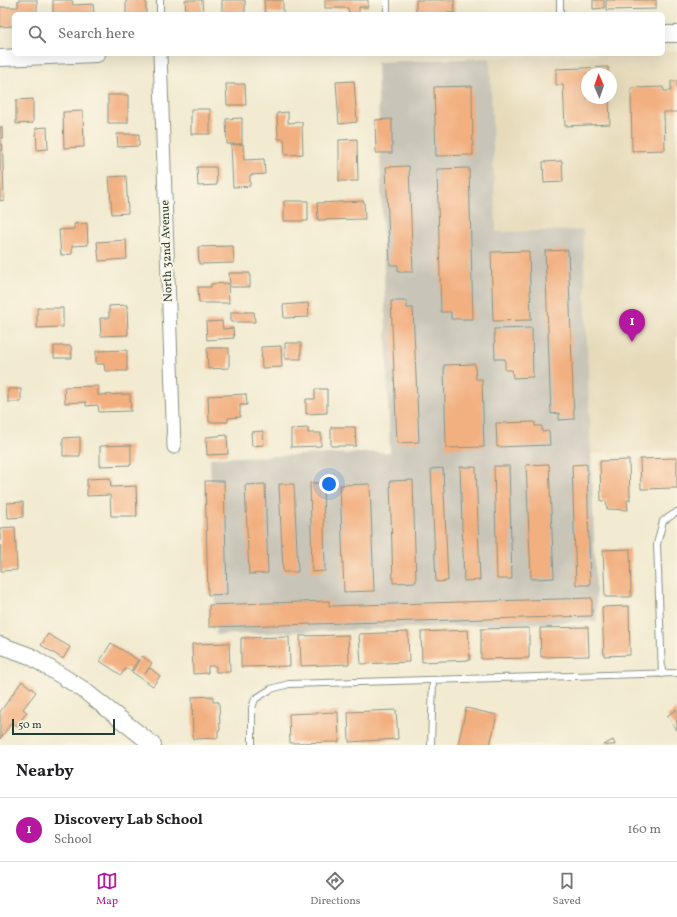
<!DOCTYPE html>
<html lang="en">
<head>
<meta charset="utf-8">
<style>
	:root { --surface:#fff; --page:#f2f2f2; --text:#202124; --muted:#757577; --line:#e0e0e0; --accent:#b5179e }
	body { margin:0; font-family:Vollkorn,serif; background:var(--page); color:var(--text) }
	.compass { position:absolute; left:581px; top:68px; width:36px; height:36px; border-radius:50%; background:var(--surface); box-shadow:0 4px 16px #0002; rotate:358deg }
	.scale { position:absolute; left:12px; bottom:10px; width:103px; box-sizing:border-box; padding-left:4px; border:2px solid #1f3d34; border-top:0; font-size:11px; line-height:14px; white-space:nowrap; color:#1f3d34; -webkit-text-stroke:3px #fcf5e5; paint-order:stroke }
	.you { position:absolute; left:329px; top:484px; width:14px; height:14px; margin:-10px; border:3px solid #fff; border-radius:50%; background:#1a73e8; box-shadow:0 0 0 6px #1a73e833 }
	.badge { display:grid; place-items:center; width:26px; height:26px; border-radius:50%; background:var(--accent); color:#fff; font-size:13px; font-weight:700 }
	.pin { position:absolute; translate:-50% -33px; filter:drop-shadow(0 1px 2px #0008) }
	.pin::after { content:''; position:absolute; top:21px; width:14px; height:12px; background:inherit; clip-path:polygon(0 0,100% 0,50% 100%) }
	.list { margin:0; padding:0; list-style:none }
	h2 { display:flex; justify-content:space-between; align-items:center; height:52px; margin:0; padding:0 16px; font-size:17px }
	h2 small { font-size:13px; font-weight:400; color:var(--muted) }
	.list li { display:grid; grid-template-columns:26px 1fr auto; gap:12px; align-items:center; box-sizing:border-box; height:64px; padding:0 16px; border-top:1px solid var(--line) }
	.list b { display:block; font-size:15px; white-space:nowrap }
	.list p { margin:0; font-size:13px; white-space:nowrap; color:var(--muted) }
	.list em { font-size:13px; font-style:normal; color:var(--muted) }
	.icon { flex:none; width:22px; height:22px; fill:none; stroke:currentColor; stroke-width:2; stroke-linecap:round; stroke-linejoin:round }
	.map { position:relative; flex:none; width:677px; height:745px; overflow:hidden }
	.search { position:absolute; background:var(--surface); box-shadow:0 4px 16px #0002; left:12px; right:12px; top:12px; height:44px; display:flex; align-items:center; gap:10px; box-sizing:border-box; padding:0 14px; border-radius:6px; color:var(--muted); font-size:15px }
	.sheet { height:116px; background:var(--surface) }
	nav { display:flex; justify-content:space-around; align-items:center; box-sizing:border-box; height:56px; border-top:1px solid var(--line); background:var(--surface); font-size:11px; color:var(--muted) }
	nav a { display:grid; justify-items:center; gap:2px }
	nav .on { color:var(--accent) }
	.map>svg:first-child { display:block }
	.built { fill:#e6daba; fill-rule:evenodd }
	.industrial { fill:#c8c4b8 }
	.building { fill:#f2af7f }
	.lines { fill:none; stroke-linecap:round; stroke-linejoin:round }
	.service-casing { stroke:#889483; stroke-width:8 }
	.minor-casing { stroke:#889483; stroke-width:15 }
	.tertiary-casing { stroke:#889483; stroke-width:18 }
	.service { stroke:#fff; stroke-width:6 }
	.minor { stroke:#fff; stroke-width:13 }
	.tertiary { stroke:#fff; stroke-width:16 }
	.labels { text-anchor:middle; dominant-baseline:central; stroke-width:4; stroke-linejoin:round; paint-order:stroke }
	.street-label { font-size:12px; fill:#1f3d34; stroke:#fcf5e5 }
</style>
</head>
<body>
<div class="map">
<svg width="677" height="745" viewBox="0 0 677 745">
	<rect width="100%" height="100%" fill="#fcf5e5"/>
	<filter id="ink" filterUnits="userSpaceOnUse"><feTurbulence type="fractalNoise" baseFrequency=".025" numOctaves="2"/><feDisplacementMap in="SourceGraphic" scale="8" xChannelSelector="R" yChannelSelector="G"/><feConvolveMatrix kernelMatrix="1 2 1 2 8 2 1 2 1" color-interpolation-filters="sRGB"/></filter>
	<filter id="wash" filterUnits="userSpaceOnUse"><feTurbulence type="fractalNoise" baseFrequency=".012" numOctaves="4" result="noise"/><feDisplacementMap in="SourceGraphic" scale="16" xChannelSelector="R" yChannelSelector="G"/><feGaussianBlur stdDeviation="0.9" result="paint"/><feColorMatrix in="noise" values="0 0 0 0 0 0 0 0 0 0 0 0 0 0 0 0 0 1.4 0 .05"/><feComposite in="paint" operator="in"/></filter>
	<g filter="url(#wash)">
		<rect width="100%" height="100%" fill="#f2ebd2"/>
		<path class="built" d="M677,51V451L591,454L583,230L496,233L490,58L599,54H663V52ZM587,74H611V98H587Z"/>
		<path class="industrial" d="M490,58L496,232L583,230L597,621L216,635L210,458L390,452L377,62Z"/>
		<g id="blocks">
			<path class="building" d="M18,0H37V14H14V26L0,27V7H18Z
				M53,0H72L73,5L93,4L94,14H53Z
				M126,0H146V14H126Z
				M185,0H202L203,13L186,14Z
				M222,0H245V14H222Z
				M264,0H283V13H265Z
				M325,0H368V7H359V13H349L348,8H325Z
				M416,0H454L455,13L416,14Z
				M593,0H604V8L593,9Z
				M606,0H656V9L606,10Z
				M608,67V74H587V98H609L610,124L565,126L563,85H556V69Z
				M354,81L357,122L339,124L336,82Z
				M671,81H677V112H664L665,150L632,151L631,88L663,87L664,91H671Z
				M226,84H245L246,105H227Z
				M472,86L473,155L436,156L434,87Z
				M108,95H128V123H108Z
				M33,99V123L16,124V100Z
				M191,109H210V134H191Z
				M83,111L84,147L64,148L63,112Z
				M288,112V123L302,122L303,154L285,155L284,139H278L277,113Z
				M242,118V144H227L226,119Z
				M392,119V153H376L375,120Z
				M0,127H2L4,200L0,201Z
				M47,127L48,149L37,150L36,128Z
				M117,134H139V146L118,147Z
				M357,139L358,181H339V140Z
				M243,144L244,160L264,159L265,174L250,175V186L233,187L231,145Z
				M562,161L563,182L544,183L543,162Z
				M409,166L413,272H398V265H390L386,167Z
				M197,167H216L217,185L198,186Z
				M469,168L473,319H451V312H441L437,169Z
				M126,176L128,213L112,214L109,177Z
				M284,201H308V221H284Z
				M364,201L365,219L318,220L317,203Z
				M87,223L88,245L72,246V254L61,255L59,230L74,229V224Z
				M126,240L127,259L99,261L97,242Z
				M233,246L234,263L199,264L198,247Z
				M568,250L574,419L559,420V413L551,414L545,251Z
				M529,251L531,320L493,321L491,252Z
				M229,273H250V287H230Z
				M228,283L229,303H199L198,287H211V284Z
				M391,301H407V308H413L419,442L397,443Z
				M308,303L309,317L284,318L283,305Z
				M127,305L128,335L101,336L100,318H109V306Z
				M37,308H63V327L37,328Z
				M231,312H254L255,322H231Z
				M222,321L223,329L233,328L234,338L207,340L206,322Z
				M532,328L533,377L513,378L512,370H505V359H495L494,329Z
				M285,343H301V359H285Z
				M54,346H71L72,358H54Z
				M281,346L282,367L262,368L261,347Z
				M207,348H229V368L208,369Z
				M127,350V371H105L104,364H96V351Z
				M475,364L476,379H482L484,447L446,448L444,365Z
				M98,386V395L130,394L131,411L99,412L98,405L86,406V402L65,403L64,387Z
				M8,389H21V402H8Z
				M315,389H327V413L306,414V399H315Z
				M246,394L247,405H240V417L228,418V422H209L208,396Z
				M535,422V426H542V432L549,431L550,445L497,447L496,423Z
				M331,427H355L356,446H331Z
				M308,428V433H321V446L291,447V429Z
				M263,431L264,445L252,446L251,432Z
				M227,435L228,454L207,455L206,437Z
				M80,437V456H63V438Z
				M131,445V465L100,466V446Z
				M677,458V488L641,489L640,459Z
				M629,460L630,500H627L628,510L607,509L606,501H601L600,461Z
				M549,464L554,578L531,579L526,465Z
				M587,464L590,585H576L572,465Z
				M494,466H509L512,579H497Z
				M460,467H476L480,580L464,581Z
				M443,468L448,581L436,582L431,469Z
				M110,478L111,487L136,486L137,516H111L110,495L87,496V479Z
				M413,480L416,582L393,583L390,481Z
				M205,481H224L227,594L208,595Z
				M310,483H323L325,571L312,572Z
				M265,484L268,573L249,574L245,485Z
				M279,484H294L298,572H283Z
				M370,484L374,591L344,592L340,485Z
				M23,502V517L8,518L7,503Z
				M15,527L17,570L1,571L0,528Z
				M630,549L631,597H605L603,550Z
				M592,598V616L209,627V605L329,601V606Z
				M629,606L630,655L604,656L602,607Z
				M588,627L589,656L541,657L540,628Z
				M529,628V658L481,659V629Z
				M468,630L470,660L422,662L421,632Z
				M408,632L409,662L361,664L359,634Z
				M48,634L70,647L63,659L41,645Z
				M348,635L349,664L301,666L300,636Z
				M289,637L290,666L241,667V638Z
				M111,643L138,660L131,671L126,668L121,675L100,661Z
				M229,643L230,672H216V666H208V673L193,674L192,644Z
				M142,656L152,663L145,674L150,668L160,676L153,686L132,672Z
				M22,681L36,692L23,709L27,712L17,726L12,722L0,739V712Z
				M213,696V702H219L220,730H218V738L193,739L192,697Z
				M466,708L497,715L490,745H458Z
				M677,709V730L667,716Z
				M396,710L398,739L349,742L348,712Z
				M338,712L339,742L290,743L289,714Z
				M613,740L615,745H603Z"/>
		</g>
	</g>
	<g filter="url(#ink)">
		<use href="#blocks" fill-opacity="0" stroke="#889483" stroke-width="1"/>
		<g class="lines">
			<defs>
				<path id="service" d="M387,0V14
					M560,0V14
					M160,14V0
					M662,674L657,544L663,521L677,512
					M252,745V708L255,699L271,689L289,684L677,673
					M431,745L433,680"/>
				<path id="minor" d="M160,54L174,447"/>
				<path id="tertiary" d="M663,34H677
					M0,58L97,54
					M0,645L30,656L81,688L153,745"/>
			</defs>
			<use href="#service" class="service-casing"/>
			<use href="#minor" class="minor-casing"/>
			<use href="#tertiary" class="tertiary-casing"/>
			<use href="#service" class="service"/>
			<use href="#minor" class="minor"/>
			<use href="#tertiary" class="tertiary"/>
		</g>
	</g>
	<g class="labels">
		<g class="street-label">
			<text transform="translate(167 251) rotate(-92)">North 32nd Avenue</text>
		</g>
	</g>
</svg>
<svg class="compass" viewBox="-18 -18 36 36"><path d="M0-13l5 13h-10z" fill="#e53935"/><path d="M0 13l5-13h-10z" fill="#757577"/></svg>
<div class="scale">50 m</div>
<div class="you"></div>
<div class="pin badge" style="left:632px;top:342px">1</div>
<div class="search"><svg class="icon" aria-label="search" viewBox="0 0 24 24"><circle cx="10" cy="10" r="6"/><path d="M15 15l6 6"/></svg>Search here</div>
</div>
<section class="sheet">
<h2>Nearby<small></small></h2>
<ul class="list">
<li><span class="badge">1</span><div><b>Discovery Lab School</b><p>School</p></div><em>160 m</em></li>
</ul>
</section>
<nav>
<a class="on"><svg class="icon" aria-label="map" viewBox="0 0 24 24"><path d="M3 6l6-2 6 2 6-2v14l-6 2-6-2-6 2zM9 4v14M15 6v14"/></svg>Map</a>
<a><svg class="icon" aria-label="directions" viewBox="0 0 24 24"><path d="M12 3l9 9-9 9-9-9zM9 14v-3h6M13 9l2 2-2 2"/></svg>Directions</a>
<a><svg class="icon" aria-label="saved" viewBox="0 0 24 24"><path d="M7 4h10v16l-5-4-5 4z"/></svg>Saved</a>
</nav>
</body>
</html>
